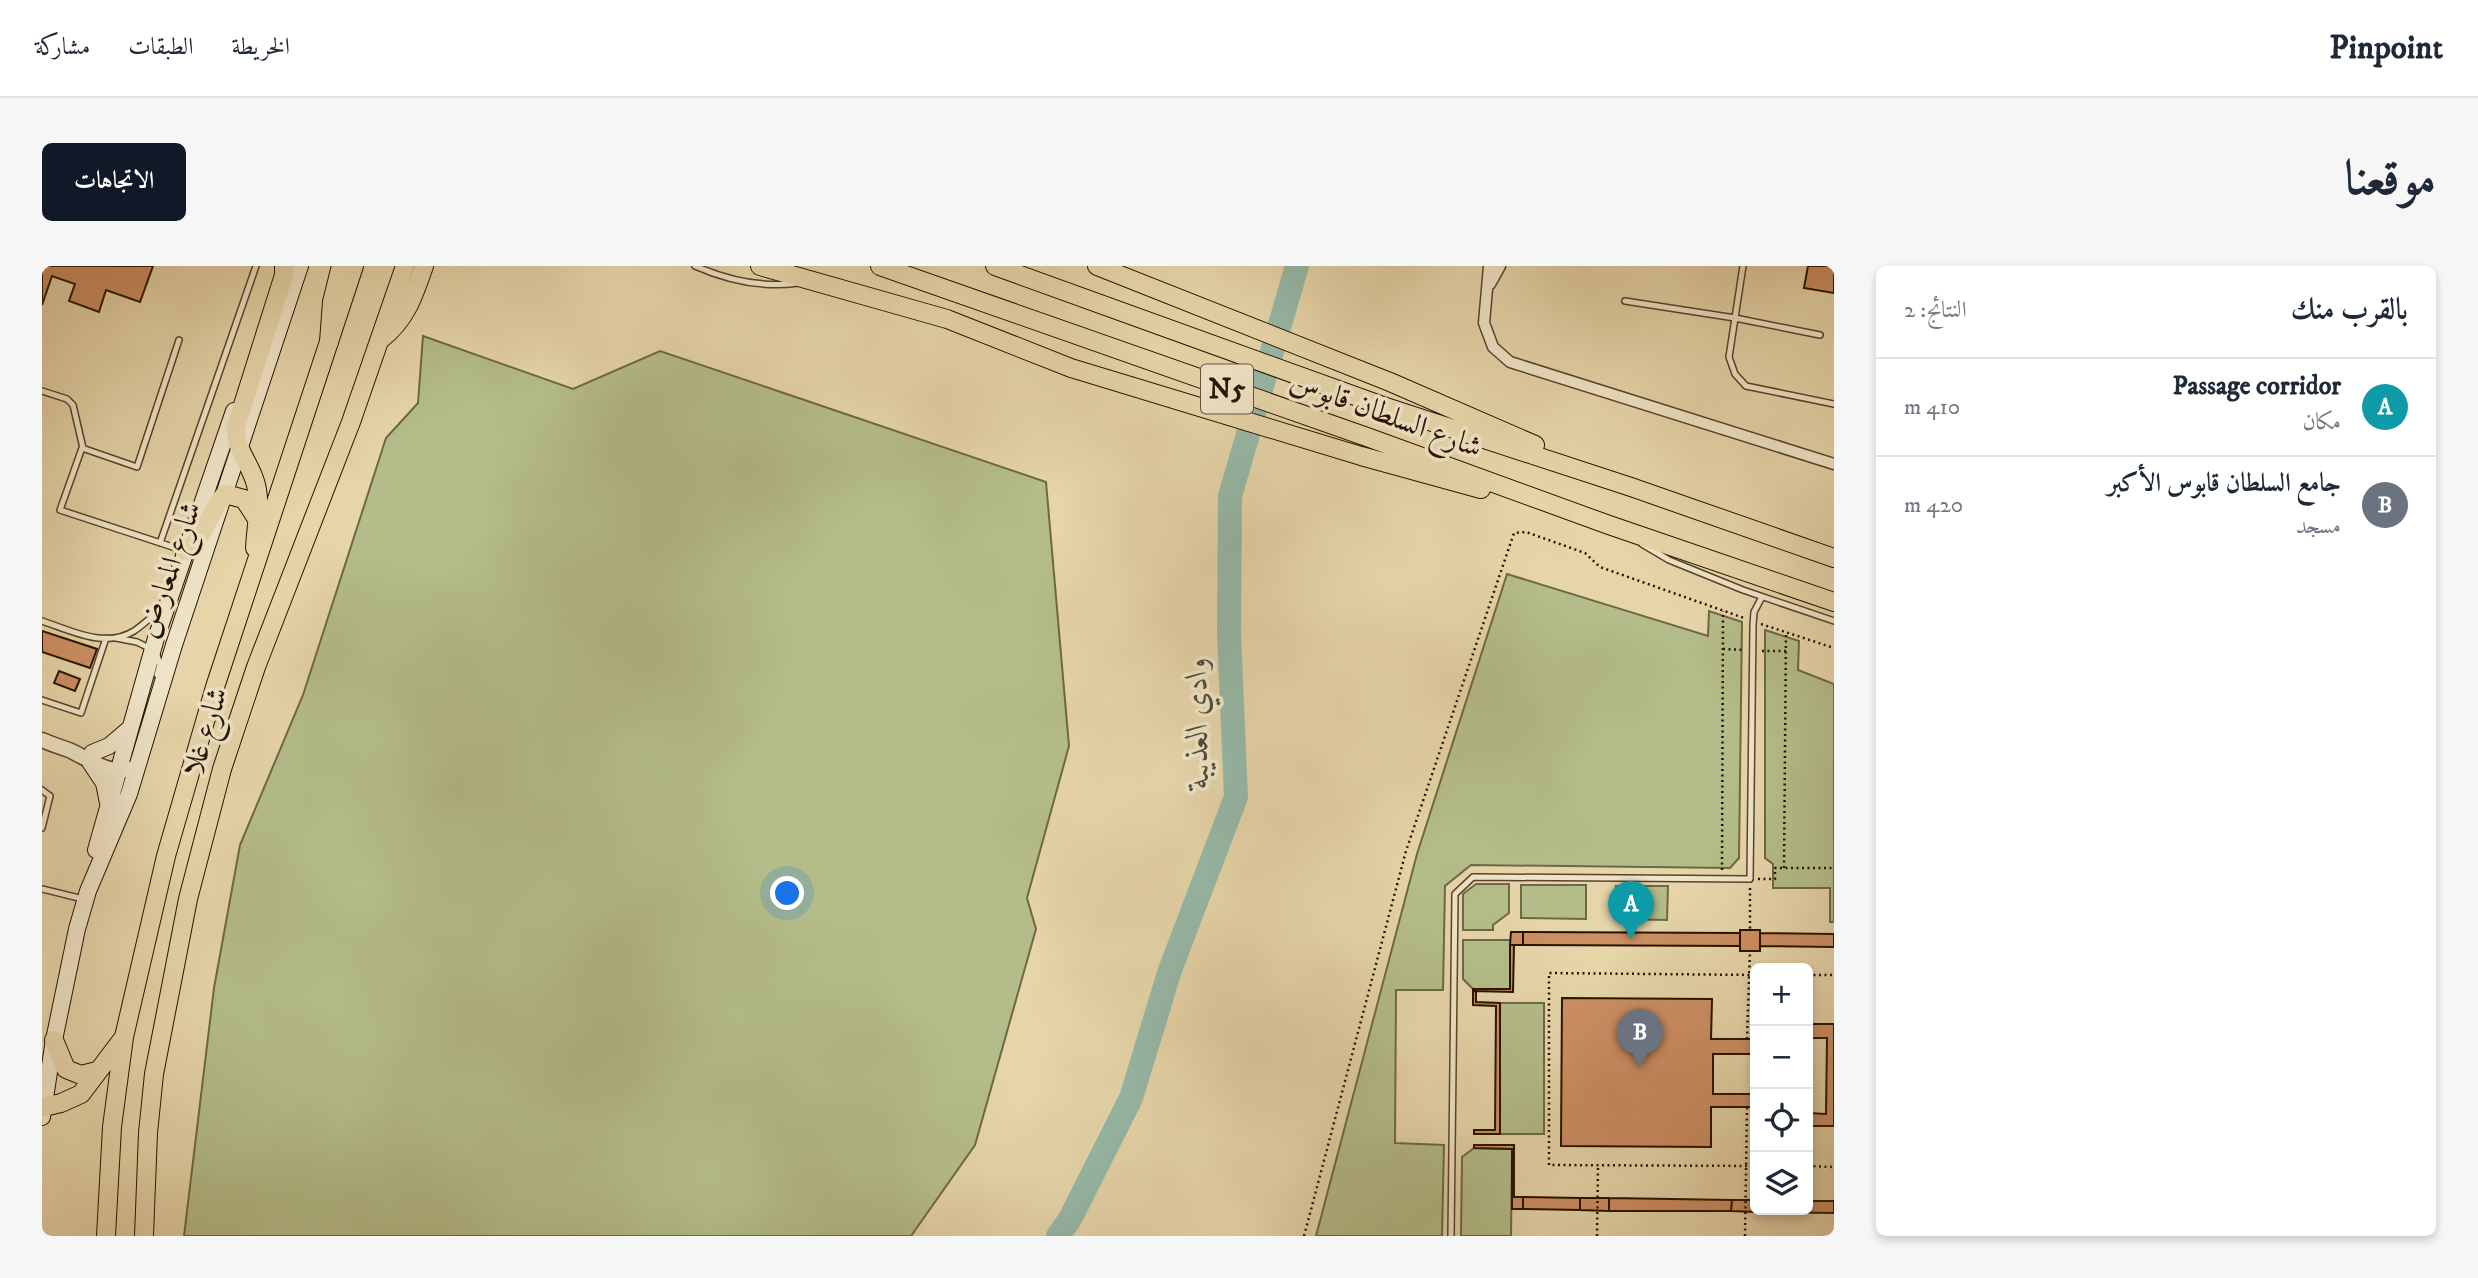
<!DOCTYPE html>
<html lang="ar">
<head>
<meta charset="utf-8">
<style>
	:root { --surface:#fff; --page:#f6f6f7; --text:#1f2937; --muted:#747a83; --line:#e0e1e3; --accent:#111827 }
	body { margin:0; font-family:"IM FELL DW Pica",Amiri,serif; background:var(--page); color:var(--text); direction:rtl }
	.controls { position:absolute; right:21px; bottom:21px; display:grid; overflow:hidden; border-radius:10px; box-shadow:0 4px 10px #0003 }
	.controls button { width:63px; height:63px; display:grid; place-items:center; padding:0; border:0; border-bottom:2px solid var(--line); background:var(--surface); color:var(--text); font:35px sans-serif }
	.you { position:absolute; left:746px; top:628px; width:24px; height:24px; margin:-18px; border:5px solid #fff; border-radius:50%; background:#1a73e8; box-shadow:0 0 0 10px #1a73e833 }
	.badge { display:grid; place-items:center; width:46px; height:46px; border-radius:50%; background:var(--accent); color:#fff; font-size:23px; font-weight:700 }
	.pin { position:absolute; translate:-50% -58px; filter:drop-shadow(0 2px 4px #0008) }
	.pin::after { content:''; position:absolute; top:37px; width:24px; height:21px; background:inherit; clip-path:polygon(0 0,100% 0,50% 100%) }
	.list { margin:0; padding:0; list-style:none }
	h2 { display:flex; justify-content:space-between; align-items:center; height:91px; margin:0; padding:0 28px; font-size:30px }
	h2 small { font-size:23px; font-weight:400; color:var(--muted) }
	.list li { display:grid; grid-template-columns:46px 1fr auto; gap:21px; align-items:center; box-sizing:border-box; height:98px; padding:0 28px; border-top:2px solid var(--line) }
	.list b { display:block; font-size:26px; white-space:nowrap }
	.list p { margin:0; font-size:23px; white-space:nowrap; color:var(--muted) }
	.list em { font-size:23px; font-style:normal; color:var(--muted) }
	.icon { flex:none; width:38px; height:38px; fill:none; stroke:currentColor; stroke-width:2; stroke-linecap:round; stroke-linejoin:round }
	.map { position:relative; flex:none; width:1792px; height:970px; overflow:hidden; direction:ltr; border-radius:10px }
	header { display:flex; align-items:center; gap:42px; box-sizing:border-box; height:98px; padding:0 35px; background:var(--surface); border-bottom:2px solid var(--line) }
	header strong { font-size:33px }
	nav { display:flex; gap:38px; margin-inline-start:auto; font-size:24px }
	.intro { display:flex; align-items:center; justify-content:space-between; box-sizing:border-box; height:168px; padding:0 42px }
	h1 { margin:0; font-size:49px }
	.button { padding:18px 32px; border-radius:10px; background:var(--accent); color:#fff; font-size:24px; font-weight:700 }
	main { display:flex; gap:42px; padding:0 42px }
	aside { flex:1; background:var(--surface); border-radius:10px; box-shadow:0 4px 10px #0003 }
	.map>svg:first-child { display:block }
	.green { fill:#b4bd89; stroke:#6e6844; stroke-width:2 }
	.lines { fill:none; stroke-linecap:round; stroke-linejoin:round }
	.river { stroke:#96b9a8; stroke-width:24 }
	.building { fill:#cc8f63; stroke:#281300; stroke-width:2 }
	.service-casing { stroke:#58442a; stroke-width:8 }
	.minor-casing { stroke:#58442a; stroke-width:13 }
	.tertiary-casing { stroke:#58442a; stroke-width:17 }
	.secondary-casing { stroke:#281300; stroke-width:18 }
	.primary-casing { stroke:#281300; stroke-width:20 }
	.trunk-casing { stroke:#281300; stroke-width:20 }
	.path { stroke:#281300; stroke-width:2.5; stroke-dasharray:2 3.5; stroke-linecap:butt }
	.service { stroke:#efe4c7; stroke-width:5 }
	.minor { stroke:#efe4c7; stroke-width:10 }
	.tertiary { stroke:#efe4c7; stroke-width:14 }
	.secondary { stroke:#efe4c7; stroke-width:16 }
	.primary { stroke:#e6d5a9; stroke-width:18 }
	.trunk { stroke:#e6d5a9; stroke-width:18 }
	.labels { text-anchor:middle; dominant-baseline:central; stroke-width:7; stroke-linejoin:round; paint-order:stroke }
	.shield { fill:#efe4c7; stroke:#64523c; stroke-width:2 }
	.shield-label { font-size:28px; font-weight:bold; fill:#281300 }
	.street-label { font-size:30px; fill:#281300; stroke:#efe4c7 }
	.water-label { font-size:32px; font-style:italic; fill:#4e4d3b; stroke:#efe4c7 }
</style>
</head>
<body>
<header>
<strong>Pinpoint</strong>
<nav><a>الخريطة</a><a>الطبقات</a><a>مشاركة</a></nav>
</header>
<div class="intro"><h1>موقعنا</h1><a class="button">الاتجاهات</a></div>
<main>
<aside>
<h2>بالقرب منك<small>النتائج: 2</small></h2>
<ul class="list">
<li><span class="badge" style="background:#0f9aa8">A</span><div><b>Passage corridor</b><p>مكان</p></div><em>410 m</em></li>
<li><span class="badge" style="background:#6b7280">B</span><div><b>جامع السلطان قابوس الأكبر</b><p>مسجد</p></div><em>420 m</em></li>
</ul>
</aside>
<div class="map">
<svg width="1792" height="970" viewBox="0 0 1792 970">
	<rect width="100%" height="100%" fill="#e6d5a9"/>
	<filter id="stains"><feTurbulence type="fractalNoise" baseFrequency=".00286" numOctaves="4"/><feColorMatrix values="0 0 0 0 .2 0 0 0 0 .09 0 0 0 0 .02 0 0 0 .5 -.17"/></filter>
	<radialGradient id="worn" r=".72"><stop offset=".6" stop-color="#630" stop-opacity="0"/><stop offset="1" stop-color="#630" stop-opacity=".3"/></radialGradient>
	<path class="green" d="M381,70L531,123L618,85L1004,216L1027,480L985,632L994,663L933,879L869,970H142L172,722L198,579L261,429L344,172L376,137Z
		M1465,308L1666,370L1667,345L1700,356L1697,592L1688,602L1429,599L1403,620L1401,724H1354L1353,877L1402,879L1400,970H1274L1375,588Z
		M1723,364L1757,375L1756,404L1792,418V656H1788V622H1731V598L1723,592Z
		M1434,618H1467V647L1451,659V664H1421V628Z
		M1479,619H1544V653L1479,652Z
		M1574,620H1626L1625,654L1573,653Z
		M1421,674H1469L1468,723H1431L1421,713Z
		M1458,737H1502V868H1458Z
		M1432,882L1470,883L1469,970H1419L1420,891Z"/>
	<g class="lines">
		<path class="river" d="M1016,970L1028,953L1089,832L1128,704L1194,531L1187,368L1188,230L1255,0"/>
	</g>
	<path class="building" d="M0,0H111L98,36L64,24L57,46L27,35L33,18L10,10L0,39Z
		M1766,0H1792V27L1762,22Z
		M0,365L55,383L48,402L0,386Z
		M17,405L38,413L33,425L12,417Z
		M1698,664H1718V685H1698Z
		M1469,666H1481V679H1468Z
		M1481,666L1698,667V680L1481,679Z
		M1718,667L1792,668V681L1718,680Z
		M1468,679H1472L1471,726L1431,725V723H1468Z
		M1431,725H1434V736L1458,737V868H1432V864H1453L1454,740L1431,739Z
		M1520,732L1670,733L1669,773H1713V788H1671V828H1713V841H1669V881L1519,880Z
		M1766,758H1792V860H1766V847L1784,848L1785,772H1766Z
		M1432,879H1472V931H1470V883L1432,882Z
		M1470,931H1481V943H1470Z
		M1481,931L1538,932V944L1481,943Z
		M1538,932H1567V945L1538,944Z
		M1567,932L1690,934L1689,945H1567Z
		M1690,934H1713L1714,946L1689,945Z
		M1766,935H1792V947L1714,946V944H1766Z"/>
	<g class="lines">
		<defs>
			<path id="service" d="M653,0C685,14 721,22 756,17
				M1701,0L1687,91L1693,108L1704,120L1792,138
				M1583,35L1693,52L1778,69
				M137,74L95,201L40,182L18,244L140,284
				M0,125L25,133L31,139L41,182
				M118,277L214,0
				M1600,278L1627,294L1701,324L1792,355
				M0,355C28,364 63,383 92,365C101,359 109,351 118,344
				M74,372L95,376L107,382
				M115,389L118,398L115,409
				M0,434L39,447L64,372
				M0,524L8,530L0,562
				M0,623L41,633
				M1409,970L1413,628L1431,611L1708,613L1711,359L1712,346L1720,331"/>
			<path id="minor" d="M1447,0L1442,57L1451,81L1468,96L1792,198
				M1448,18L1458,0"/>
			<path id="tertiary" d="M0,474C9,478 18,481 27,484C45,492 66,509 87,503"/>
			<path id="secondary" d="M50,487L67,480L87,463
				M48,496L62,517L66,537
				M54,584L114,372L192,145
				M0,851L12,774L35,663L46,625L87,528L132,379L258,0"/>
			<path id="primary" d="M213,282C214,262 219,239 214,219C209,198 193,184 194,161L242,9V0
				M143,285C164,271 167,246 183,228L202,233L215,253
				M12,774L24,803L39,809L55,805
				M2,841L19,837L39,828L82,771
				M64,970L70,861L82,771L124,590L173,421L312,0
				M102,970L106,867L112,808L146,633L180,503L214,401L309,156L363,0"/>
			<path id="trunk" d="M718,0L905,53L1029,102L1319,190L1439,223
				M838,0L1325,171L1567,259L1792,336
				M953,0L1338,139L1589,221L1792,292
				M1055,0L1348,116L1493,179
				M339,73C364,54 372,29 382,0
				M287,76L290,36L299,0"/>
		</defs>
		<use href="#service" class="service-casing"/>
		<use href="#minor" class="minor-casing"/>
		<use href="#tertiary" class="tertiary-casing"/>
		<use href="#secondary" class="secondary-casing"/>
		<use href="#primary" class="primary-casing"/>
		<use href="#trunk" class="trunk-casing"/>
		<path class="path" d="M1719,358L1792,382
			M1681,383L1702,384
			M1720,385H1744
			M1742,602L1744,366
			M1680,604L1681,345
			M1716,613H1733V602H1792
			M1708,622V664
			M1713,709L1507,707V899L1713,900
			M1766,709H1792
			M1705,773L1708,685
			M1766,900L1792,901
			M1262,970L1364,585L1472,267L1484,266L1543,287L1558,301L1702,352
			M1555,970L1556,900
			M1703,970L1705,841"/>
		<use href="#service" class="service"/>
		<use href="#minor" class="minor"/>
		<use href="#tertiary" class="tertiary"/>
		<use href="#secondary" class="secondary"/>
		<use href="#primary" class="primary"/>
		<use href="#trunk" class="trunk"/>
	</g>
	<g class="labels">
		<rect class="shield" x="1159" y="98.5" width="52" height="49" rx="5"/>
		<g class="shield-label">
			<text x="1185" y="123">N5</text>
		</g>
		<g class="street-label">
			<text transform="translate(1344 149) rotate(20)">شارع السلطان قابوس</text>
			<text transform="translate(128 304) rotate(-71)">شارع المعارض</text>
			<text transform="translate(164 466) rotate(-73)">شارع غلا</text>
		</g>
		<g class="water-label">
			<text transform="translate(1156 457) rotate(-91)">وادي العذيبة</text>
		</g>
	</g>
	<rect width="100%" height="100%" filter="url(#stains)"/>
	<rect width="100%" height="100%" fill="url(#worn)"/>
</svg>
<div class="controls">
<button>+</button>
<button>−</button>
<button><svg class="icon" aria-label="locate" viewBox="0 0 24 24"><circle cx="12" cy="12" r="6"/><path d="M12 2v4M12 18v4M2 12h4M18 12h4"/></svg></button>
<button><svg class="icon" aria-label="layers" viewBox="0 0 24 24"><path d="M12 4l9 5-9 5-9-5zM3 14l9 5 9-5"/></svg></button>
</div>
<div class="you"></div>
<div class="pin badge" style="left:1589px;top:673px;background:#0f9aa8">A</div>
<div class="pin badge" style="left:1598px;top:801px;background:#6b7280">B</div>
</div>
</main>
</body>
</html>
